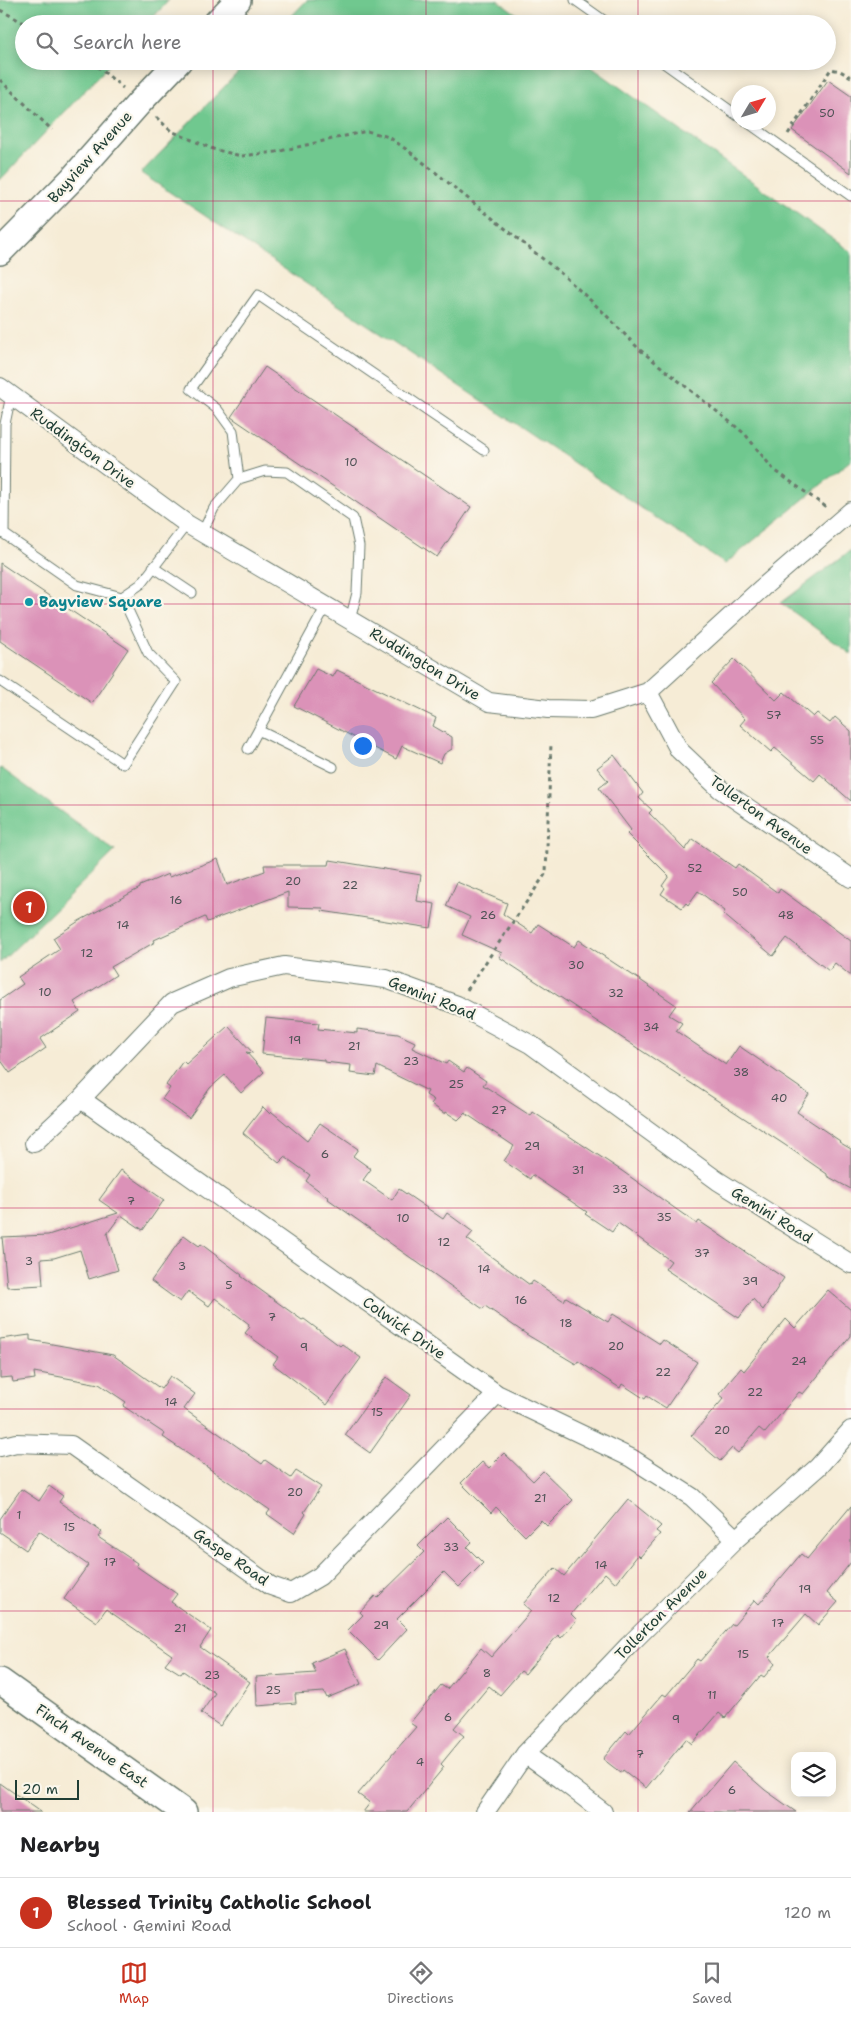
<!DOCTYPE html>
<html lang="en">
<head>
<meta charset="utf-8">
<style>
	:root { --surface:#fff; --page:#f6f6f6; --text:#202124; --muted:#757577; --line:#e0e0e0; --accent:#c8321e }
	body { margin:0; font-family:"Shantell Sans",sans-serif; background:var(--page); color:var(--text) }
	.controls { position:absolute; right:15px; bottom:15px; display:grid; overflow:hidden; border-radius:10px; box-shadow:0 2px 12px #0003 }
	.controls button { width:45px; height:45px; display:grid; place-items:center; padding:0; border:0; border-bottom:1px solid var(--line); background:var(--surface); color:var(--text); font:25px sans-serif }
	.compass { position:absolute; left:731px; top:85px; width:45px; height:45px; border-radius:50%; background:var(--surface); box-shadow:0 2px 12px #0003; rotate:52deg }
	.scale { position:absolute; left:15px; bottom:12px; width:64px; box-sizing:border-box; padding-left:5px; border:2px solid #1f3d34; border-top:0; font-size:14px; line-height:18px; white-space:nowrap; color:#1f3d34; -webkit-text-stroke:4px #fbf7ec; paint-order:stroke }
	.you { position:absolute; left:362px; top:745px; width:18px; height:18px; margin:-12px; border:4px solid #fff; border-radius:50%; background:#1a73e8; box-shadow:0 0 0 8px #1a73e833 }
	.badge { display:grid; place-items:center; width:32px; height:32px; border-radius:50%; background:var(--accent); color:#fff; font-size:16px; font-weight:700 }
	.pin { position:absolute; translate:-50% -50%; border:2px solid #fff; box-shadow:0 1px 5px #0006 }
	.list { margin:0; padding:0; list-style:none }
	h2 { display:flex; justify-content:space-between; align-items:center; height:65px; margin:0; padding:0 20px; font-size:21px }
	h2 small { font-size:16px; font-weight:400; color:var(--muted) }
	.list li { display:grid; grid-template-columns:32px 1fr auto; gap:15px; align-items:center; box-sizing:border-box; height:70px; padding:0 20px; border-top:1px solid var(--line) }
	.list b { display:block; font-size:19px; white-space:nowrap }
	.list p { margin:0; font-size:16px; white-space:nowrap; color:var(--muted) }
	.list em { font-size:16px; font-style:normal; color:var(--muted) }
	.icon { flex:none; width:28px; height:28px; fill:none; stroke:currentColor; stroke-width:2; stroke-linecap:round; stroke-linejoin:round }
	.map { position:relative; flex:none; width:851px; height:1812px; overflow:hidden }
	.search { position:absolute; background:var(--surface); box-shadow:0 2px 12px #0003; left:15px; right:15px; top:15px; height:55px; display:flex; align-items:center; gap:12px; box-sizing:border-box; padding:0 18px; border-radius:28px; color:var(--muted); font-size:19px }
	.sheet { height:135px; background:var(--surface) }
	nav { display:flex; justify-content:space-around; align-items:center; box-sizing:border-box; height:70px; border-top:1px solid var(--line); background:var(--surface); font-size:14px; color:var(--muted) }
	nav a { display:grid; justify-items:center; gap:2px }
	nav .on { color:var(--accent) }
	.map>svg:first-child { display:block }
	.green { fill:#6fc88f; stroke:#478262 }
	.building { fill:#db92b8 }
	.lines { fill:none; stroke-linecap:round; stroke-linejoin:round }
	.lane-casing { stroke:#6a7a6d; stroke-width:11 }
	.street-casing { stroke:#6a7a6d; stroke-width:20 }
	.secondary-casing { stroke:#6a7a6d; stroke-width:28 }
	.path { stroke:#6a7a6d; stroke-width:3; stroke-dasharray:4 4; stroke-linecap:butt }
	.lane { stroke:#fff; stroke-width:9 }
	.street { stroke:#fff; stroke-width:18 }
	.secondary { stroke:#fff; stroke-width:25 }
	.grid { fill:none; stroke:#c2185b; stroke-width:1; stroke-opacity:0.55 }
	.culture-dot { fill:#0f9aa8; stroke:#fbf7ec; stroke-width:2 }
	.labels { text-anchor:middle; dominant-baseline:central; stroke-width:4.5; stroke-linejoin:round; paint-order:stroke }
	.number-label { font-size:12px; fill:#4e5255 }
	.street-label { font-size:15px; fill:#1f3d34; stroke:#fbf7ec }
	.culture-label { font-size:15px; font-weight:bold; fill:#0d838f; stroke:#fbf7ec; text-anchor:start }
</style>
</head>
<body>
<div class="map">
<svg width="851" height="1812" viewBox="0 0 851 1812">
	<rect width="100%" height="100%" fill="#fbf7ec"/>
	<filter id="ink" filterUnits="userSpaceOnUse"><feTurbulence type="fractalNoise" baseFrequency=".02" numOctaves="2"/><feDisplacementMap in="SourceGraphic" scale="10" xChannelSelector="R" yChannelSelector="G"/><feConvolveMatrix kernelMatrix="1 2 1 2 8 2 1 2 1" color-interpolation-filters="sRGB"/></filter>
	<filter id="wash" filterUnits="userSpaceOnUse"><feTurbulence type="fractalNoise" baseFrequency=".0096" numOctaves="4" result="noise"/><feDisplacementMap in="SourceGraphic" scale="20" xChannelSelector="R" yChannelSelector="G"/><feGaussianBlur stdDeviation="1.12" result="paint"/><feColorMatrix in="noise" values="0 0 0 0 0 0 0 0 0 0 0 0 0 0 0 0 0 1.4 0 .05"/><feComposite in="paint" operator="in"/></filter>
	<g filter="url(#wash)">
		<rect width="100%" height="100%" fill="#f6ecd6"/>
		<path class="green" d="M0,0H169L147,24H24V61H113L0,180Z
			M307,0H497L531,24H284Z
			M249,61H583L851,252V460L725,564L141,173Z
			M851,550V654L781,603Z
			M1,768L115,851L0,963V769Z"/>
		<g id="blocks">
			<path class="building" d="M828,80L851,96V173L792,130Z
				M265,367L471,507L437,557L231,417Z
				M0,563L128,649L92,703L0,641Z
				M734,659L776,700L784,692L813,717L817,713L830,723L835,717L851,731V801L820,774L814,781L775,748L771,752L740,725L745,719L711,683Z
				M316,669L333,677L337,670L436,718L433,726L452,737V749L444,754L440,763L402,746L396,759L294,706Z
				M614,755L643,793L639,798L652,810L649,813L685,850L693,839L735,868L738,864L778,893L780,889L851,941V976L835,963L829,971L787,938L773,956L723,914L725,911L698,891L688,905L686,903L682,908L661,894L665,888L662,886L669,876L627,834L631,830L599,788L608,781L597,768Z
				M218,859L227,885L265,871L264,865H329L330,860L421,875L417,901L435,904L431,928L322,911L323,908L288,907V892L207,922L205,917L154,940L155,942L111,967L116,975L74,1002L80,1012L40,1039L46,1048L10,1073L0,1059V1000L23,984L18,977L60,949L53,938L79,921L140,888V886L168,874L169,877Z
				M457,882L507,903L503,914L532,933L538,924L574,947L579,940L643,982L676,1005L669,1015L682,1023L676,1031L726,1065L739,1046L809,1094L797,1112L840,1141L839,1142L851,1149V1189L827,1176V1174L785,1145L499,957L502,953L462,935L470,917L446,906Z
				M266,1018L319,1023L318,1029L357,1033V1029L398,1034L415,1042L412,1048L446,1064L448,1061L464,1072L467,1068L486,1081L483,1085L531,1116L533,1112L622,1171L697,1224L699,1221L784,1278L763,1310L753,1299L739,1318L665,1269L671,1261L618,1223L612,1232L585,1214L587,1212L532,1175L530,1179L504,1161L514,1146L465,1113L458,1120L446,1112L445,1114L431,1104L434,1100L426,1095L428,1091L377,1066L375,1076L350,1073L351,1065L324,1062V1060L262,1054Z
				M228,1026L253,1053L246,1052L264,1072L241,1093L225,1075L210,1088L189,1118L162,1099L170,1088L166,1085L183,1061L186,1064Z
				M263,1107L270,1114L272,1112L307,1141L320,1123L358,1149L353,1156L371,1169L363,1180L392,1200L399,1189L443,1219L447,1213L473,1232L467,1239L530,1285L533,1281L564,1301L566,1297L608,1322L613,1314L660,1344L663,1340L697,1362L666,1408L647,1396L645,1399L622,1384L620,1388L578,1361L576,1364L529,1336L485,1306L483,1309L328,1199L329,1198L306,1181L310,1175L285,1157L279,1163L243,1133Z
				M121,1170L164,1200L143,1230L121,1215L107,1234L118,1270L89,1279L80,1250L54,1258L41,1259L43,1285L7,1287L2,1237L48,1235L118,1213L99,1200Z
				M184,1235L199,1246L201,1244L242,1275L241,1276L302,1320L304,1319L340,1346L342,1344L361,1358L327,1405L273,1364L278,1357L245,1333L250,1327L248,1326L249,1324L215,1298L209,1306L188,1291L180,1302L151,1281Z
				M828,1290L851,1310V1336L803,1394L799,1392L765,1433L759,1428L738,1453L732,1448L720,1461L691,1436L724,1398L719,1394L741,1368L744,1371L786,1319L795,1328Z
				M30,1335V1340L113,1355L161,1389L170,1376L195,1394L184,1409L262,1464L265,1460L291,1478L296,1471L321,1487L304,1512L306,1514L294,1533L267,1514L270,1510L163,1437L165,1434L123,1406L126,1402L99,1384L34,1372L35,1379L13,1382L12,1377L0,1378V1339Z
				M386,1377L411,1395L370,1453L345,1435Z
				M504,1453L533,1481L543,1471L573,1500L547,1526L541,1520L525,1536L496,1507L491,1513L461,1483L482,1462L489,1468Z
				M49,1486L63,1496L59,1502L102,1532L98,1537L137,1563L136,1566L177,1594L171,1602L211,1630L200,1647L250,1682L220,1726L201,1713L215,1693L183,1671L181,1674L165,1664L172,1655L106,1609L97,1622L64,1599L88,1565L39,1531L26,1550L0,1532V1519L21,1489L39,1501Z
				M628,1499L661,1526L656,1531L660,1534L640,1557L638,1555L616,1583L605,1573L571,1614L577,1620L561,1638L558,1635L525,1674L521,1671L500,1695L489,1686L454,1728L464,1736L441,1764L444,1767L407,1812H363L370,1803L358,1794L416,1727L410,1723L441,1685L447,1689L481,1648L491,1657L531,1611L523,1604L555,1568L564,1576Z
				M851,1506V1562L827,1593L838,1602L818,1625L806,1614L769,1657L775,1664L764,1677L761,1675L725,1718L719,1713L692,1744L686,1739L646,1788L623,1770L621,1773L603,1759L626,1731L629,1734L663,1694L666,1696L697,1659L700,1661L732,1624L734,1625L755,1600L759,1604L801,1554L807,1559Z
				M447,1517L472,1542L467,1547L483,1563L459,1587L444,1572L397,1619L407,1629L378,1660L348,1630L363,1615L360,1612L375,1596L377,1598L424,1552L418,1546Z
				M345,1649L361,1684L327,1698L324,1692L295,1694L296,1703L257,1706L256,1677L316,1673L312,1663Z
				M733,1762L765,1790L796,1812H690Z
				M0,1783L41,1812H0Z"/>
		</g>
	</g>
	<g filter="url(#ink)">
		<use href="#blocks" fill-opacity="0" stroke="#6a7a6d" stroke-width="1"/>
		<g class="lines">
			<defs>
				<path id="lane" d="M575,0L609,24
					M661,61L738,116
					M747,122L851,196
					M11,395L5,424L4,534L77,585L122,597L141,584L187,524
					M202,533L214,508L239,479
					M153,567L192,593
					M350,620L357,593L359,546L353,518L287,472L265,471L239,479L233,431L217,409L191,389L258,295L484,450
					M0,681L123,764L176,682L148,653L122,597
					M260,731L333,767
					M248,749L326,606"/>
				<path id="street" d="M0,387L187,524L489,702L548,709L591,710L648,692L762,588L851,511
					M648,692L679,750L720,789L851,878
					M81,1099L497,1394L631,1458L692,1497L736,1539
					M34,1143L81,1099L172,1003L229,978L284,966L386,979L457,1005L530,1044L718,1181L851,1264
					M0,1447L16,1443L71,1445L271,1586L291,1593L320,1576L497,1394
					M525,1754L560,1779L603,1812
					M485,1812L525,1754L629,1645L736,1539L818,1467L851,1430"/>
				<path id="secondary" d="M215,24L238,0
					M0,252L72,179L140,102L179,61
					M0,1681L184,1812"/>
			</defs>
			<use href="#lane" class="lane-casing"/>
			<use href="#street" class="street-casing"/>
			<use href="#secondary" class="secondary-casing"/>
			<path class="path" d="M0,10L26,24
				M91,61L123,88
				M0,80L52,130
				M156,117L171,131L213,149L241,156L276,152L367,131L389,137L414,155L564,276L602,311L639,349L745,434L773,469L826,507
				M788,134L831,69L840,71L851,77
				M467,990L546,873L551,743"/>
			<use href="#lane" class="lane"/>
			<use href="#street" class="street"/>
			<use href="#secondary" class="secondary"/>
		</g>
	</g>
	<path class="grid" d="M213,0V24M426,0V24M638,0V24M213,61V1812M426,61V1812M638,61V1812M0,201H851M0,403H851M0,604H851M0,805H851M0,1007H851M0,1208H851M0,1409H851M0,1611H851"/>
	<circle class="culture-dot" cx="29" cy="602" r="5"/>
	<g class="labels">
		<g class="number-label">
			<text x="827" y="113">50</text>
			<text x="351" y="462">10</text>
			<text x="774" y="715">57</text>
			<text x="817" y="740">55</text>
			<text x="695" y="868">52</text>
			<text x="293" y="881">20</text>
			<text x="350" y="885">22</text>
			<text x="740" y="892">50</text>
			<text x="176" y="900">16</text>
			<text x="488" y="915">26</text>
			<text x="786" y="915">48</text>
			<text x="123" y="925">14</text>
			<text x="87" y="953">12</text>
			<text x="576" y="965">30</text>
			<text x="45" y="992">10</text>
			<text x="616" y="993">32</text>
			<text x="651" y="1027">34</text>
			<text x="295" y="1040">19</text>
			<text x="354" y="1046">21</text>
			<text x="411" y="1061">23</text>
			<text x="741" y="1072">38</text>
			<text x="456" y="1084">25</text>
			<text x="779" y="1098">40</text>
			<text x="499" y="1110">27</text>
			<text x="532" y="1146">29</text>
			<text x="325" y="1154">6</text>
			<text x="578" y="1170">31</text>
			<text x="620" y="1189">33</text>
			<text x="131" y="1201">7</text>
			<text x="664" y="1217">35</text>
			<text x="403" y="1218">10</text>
			<text x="444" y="1242">12</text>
			<text x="702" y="1253">37</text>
			<text x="29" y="1261">3</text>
			<text x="182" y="1266">3</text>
			<text x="484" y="1269">14</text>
			<text x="750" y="1281">39</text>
			<text x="229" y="1285">5</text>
			<text x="521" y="1300">16</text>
			<text x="272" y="1317">7</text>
			<text x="566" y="1323">18</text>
			<text x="616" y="1346">20</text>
			<text x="304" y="1347">9</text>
			<text x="799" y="1361">24</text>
			<text x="663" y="1372">22</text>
			<text x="755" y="1392">22</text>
			<text x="171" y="1402">14</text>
			<text x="377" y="1412">15</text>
			<text x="722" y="1430">20</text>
			<text x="295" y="1492">20</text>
			<text x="540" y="1498">21</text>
			<text x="19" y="1515">1</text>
			<text x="69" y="1527">15</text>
			<text x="451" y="1547">33</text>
			<text x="110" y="1562">17</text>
			<text x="601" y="1565">14</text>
			<text x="805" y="1589">19</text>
			<text x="554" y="1598">12</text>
			<text x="778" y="1623">17</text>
			<text x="381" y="1625">29</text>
			<text x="180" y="1628">21</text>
			<text x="743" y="1654">15</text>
			<text x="487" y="1673">8</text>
			<text x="212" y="1675">23</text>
			<text x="273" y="1690">25</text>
			<text x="712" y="1695">11</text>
			<text x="448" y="1717">6</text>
			<text x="676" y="1719">9</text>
			<text x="640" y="1754">7</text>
			<text x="420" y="1762">4</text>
			<text x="732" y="1790">6</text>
		</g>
		<g class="street-label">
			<text transform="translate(90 157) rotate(-48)">Bayview Avenue</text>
			<text transform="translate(83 448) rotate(36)">Ruddington Drive</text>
			<text transform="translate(425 664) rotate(31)">Ruddington Drive</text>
			<text transform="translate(761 815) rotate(36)">Tollerton Avenue</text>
			<text transform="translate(432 998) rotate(22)">Gemini Road</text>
			<text transform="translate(772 1215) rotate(32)">Gemini Road</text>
			<text transform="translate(404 1328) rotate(35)">Colwick Drive</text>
			<text transform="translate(231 1557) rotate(35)">Gaspe Road</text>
			<text transform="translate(661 1614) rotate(-45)">Tollerton Avenue</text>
			<text transform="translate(92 1746) rotate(35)">Finch Avenue East</text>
		</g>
		<g class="culture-label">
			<text x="39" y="602">Bayview Square</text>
		</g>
	</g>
</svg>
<div class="controls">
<button><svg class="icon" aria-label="layers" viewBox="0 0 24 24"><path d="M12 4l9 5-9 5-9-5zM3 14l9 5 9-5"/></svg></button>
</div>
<svg class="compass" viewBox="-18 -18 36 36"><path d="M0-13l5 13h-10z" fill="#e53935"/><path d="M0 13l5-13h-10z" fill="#757577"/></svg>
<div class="scale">20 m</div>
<div class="you"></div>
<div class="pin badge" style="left:29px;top:907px">1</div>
<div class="search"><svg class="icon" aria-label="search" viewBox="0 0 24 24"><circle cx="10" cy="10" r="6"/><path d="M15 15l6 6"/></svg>Search here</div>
</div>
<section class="sheet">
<h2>Nearby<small></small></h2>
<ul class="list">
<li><span class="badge">1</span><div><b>Blessed Trinity Catholic School</b><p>School · Gemini Road</p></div><em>120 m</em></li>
</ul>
</section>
<nav>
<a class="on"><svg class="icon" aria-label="map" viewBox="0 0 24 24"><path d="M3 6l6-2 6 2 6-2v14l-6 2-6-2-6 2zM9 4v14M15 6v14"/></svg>Map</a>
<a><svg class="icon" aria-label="directions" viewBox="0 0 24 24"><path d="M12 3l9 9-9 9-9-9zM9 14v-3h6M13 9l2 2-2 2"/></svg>Directions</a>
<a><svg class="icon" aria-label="saved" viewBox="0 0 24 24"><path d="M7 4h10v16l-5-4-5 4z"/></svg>Saved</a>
</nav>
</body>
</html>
